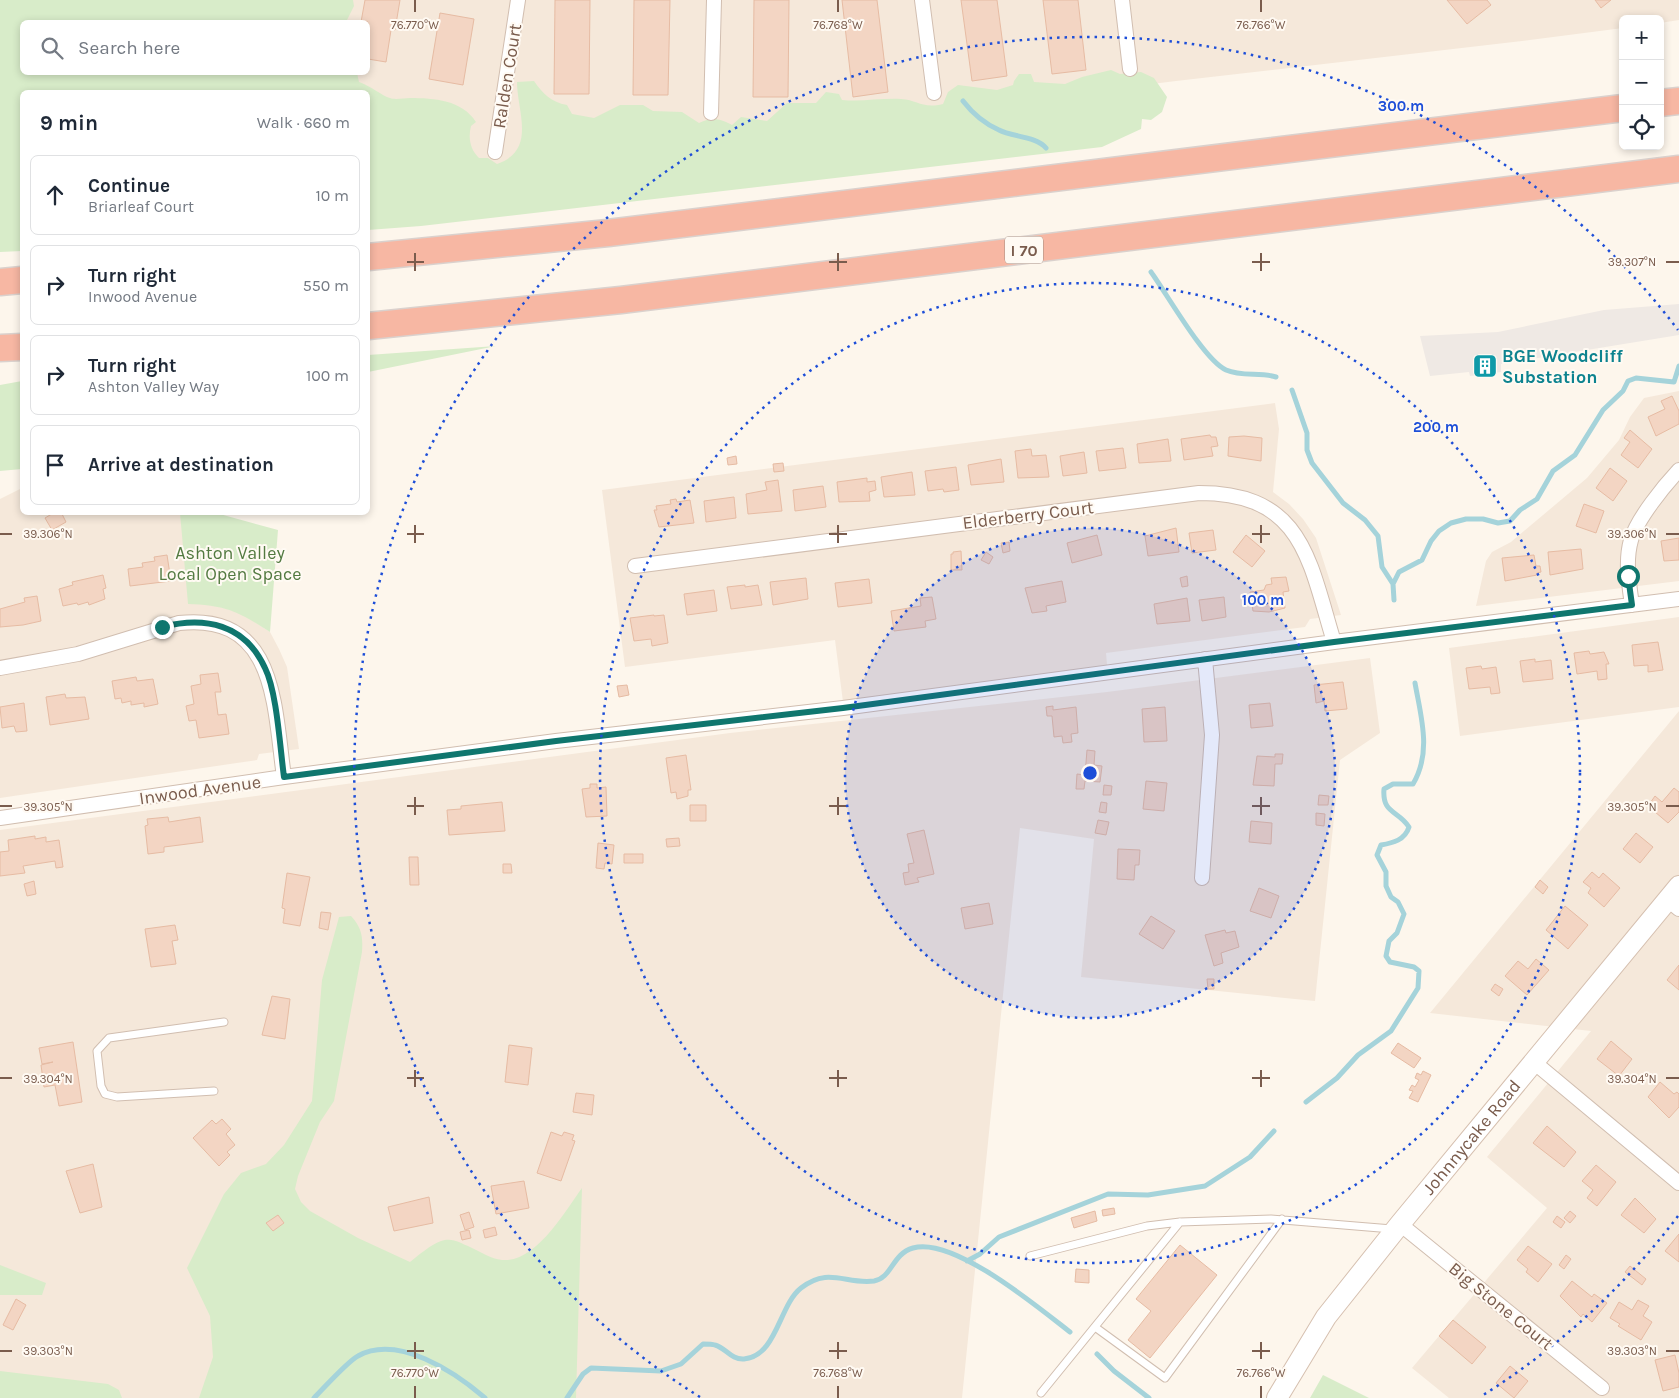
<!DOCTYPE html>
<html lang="en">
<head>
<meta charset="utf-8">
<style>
	:root { --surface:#fff; --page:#f2f2f3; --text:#1f2937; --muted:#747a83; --line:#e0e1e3 }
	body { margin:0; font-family:Karla,sans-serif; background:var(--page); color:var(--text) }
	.controls { position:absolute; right:15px; top:15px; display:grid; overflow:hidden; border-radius:8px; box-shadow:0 2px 8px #0003 }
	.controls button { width:45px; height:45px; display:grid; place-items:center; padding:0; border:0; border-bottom:1px solid var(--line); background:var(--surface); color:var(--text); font:25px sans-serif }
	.stop { position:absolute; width:15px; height:15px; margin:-11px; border:4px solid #0f766e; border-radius:50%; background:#fff }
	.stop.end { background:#0f766e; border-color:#fff; box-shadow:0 1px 5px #0008 }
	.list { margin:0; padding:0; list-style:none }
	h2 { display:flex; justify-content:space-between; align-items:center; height:65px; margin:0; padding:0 20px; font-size:21px }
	h2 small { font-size:16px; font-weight:400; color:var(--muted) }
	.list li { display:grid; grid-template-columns:32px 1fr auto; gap:15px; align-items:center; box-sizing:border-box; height:80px; margin:0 10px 10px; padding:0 10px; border:1px solid var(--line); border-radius:8px }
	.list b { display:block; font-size:19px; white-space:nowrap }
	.list p { margin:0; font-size:16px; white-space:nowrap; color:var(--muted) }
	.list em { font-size:16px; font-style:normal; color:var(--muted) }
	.icon { flex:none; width:28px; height:28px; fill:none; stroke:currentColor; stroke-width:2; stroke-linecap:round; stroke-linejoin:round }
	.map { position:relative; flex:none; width:1679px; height:1398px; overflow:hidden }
	.search { position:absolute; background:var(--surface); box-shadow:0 2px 8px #0003; left:20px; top:20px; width:350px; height:55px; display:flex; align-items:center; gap:12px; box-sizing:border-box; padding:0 18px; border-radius:8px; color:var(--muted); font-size:19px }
	.panel { position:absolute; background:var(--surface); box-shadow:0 2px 8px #0003; left:20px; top:90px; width:350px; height:425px; border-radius:8px }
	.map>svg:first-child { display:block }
	.residential { fill:#f5e8da }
	.industrial { fill:#efe9e4 }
	.green { fill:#d8ecc9 }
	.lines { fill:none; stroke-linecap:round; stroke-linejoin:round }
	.stream { stroke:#a5d3da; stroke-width:5 }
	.building { fill:#f3d5c3; stroke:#e6bba3 }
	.lane-casing { stroke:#d1beb0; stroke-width:9 }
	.street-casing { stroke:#d1beb0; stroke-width:16 }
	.secondary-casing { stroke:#d6c0b0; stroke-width:22 }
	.highway-casing { stroke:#dad1cd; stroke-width:29 }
	.lane { stroke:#fff; stroke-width:7 }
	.street { stroke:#fff; stroke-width:14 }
	.secondary { stroke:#fff; stroke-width:20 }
	.highway { stroke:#f7b7a3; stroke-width:26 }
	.route { stroke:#0f766e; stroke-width:6 }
	.ticks { fill:none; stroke:#7a5c4d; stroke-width:2 }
	.ring { fill:none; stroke:#1d4ed8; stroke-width:2.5; stroke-dasharray:2.5 5 }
	.labels { text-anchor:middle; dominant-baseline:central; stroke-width:4; stroke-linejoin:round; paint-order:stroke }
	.shield { fill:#fffaf3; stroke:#a28b7f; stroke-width:1 }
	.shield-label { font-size:16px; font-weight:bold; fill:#7a5c4d }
	.street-label { font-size:18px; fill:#7a5c4d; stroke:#fffaf3 }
	.culture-label { font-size:18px; font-weight:bold; fill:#0d838f; stroke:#fffaf3; text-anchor:start }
	.park-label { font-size:18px; fill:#537a41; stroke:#fffaf3 }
	.ticks-label { font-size:12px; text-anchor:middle; fill:#7a5c4d; stroke:#fffaf3; stroke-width:4; stroke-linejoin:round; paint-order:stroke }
	.centre { fill:#1d4ed8; stroke:#fffaf3; stroke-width:2.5 }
	.ring-label { font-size:15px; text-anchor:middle; font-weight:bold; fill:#1d4ed8; stroke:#fffaf3; stroke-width:4; stroke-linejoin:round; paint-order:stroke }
</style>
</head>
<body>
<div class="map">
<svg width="1679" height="1398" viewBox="0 0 1679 1398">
	<rect width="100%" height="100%" fill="#fdf6ec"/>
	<path class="residential" d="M321,0H1679V20L1660,23V19H1623V28L1522,41L1176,81L488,167L368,92H304L308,73L368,72V22H317Z
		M1679,391V581L1476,606L1486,561L1492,552L1511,542L1587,478L1619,440L1630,417L1644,398Z
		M1275,403L1279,429L1273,492L1289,504L1303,519L1316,538L1341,615L1310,619L1305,627L1106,653L1107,665L843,702L835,640L625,667L602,490Z
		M22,488V512L180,513L215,605L241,613L270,632L279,649L287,667L299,749L259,754L257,760L0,798V499Z
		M1679,617V707L1460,736L1449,648Z
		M1370,658L1380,733L1340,760L1315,1001L1081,977L1094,839L1020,828L962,1398H0V830L730,733L1107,692Z
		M1679,711V1398H1449L1412,1368L1547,1208L1487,1157L1591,1031L1430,1013Z"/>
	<path class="industrial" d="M1679,304V335L1501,364V372L1470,376L1469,372L1430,376L1420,336L1498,332L1604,310Z"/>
	<path class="green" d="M0,0H353L354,6L346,22H22V72L357,73L359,82C371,86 382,96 390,98C395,100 404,98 410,98C434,98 462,100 476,122L471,126C468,138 470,149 479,158H488L497,164C537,150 517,111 517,82L534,81C543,94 551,102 567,105L572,114L594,118L620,105H643L653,111L682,112L699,123C712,117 718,118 732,125L741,117L767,121L787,103H816L826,92L839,94L842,100C862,102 881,98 901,99C918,100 922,109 943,104L948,92L958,85L997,90L1013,85L1014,81L1019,74H1031L1034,82L1065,84L1082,77L1111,70L1120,74L1141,72L1154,78L1167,97L1162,112L1151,120L1142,119L1141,129L1102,147L421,226L368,230V92H22V251L0,252Z
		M496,346L368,372V355Z
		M22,381V469L0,471V385Z
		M180,513H216L278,530L270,632C239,612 226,605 188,604Z
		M351,916C362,928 363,937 362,952L334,1101L320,1122L298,1176L295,1189L301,1202L310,1211L358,1238L410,1262C419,1255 430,1245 441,1241C452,1237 461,1243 470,1247C481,1252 491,1259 502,1260C536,1263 565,1211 582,1188L576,1398H199L213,1357L210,1316L187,1268L224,1194L241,1173L266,1164L284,1145L312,1101L322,980L339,917Z
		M0,1265L46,1283L42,1295H0Z
		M0,1371L108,1384L119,1390L122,1398H0Z
		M1323,1375L1369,1398H1310Z"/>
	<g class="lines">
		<path class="stream" d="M963,101C973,114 983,123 999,130C1012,137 1036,136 1046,148
			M1151,272C1167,294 1204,360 1226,370C1242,377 1260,372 1276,377
			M1292,390L1307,433V450L1312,463L1343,503L1365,520L1378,536L1382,567L1393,584
			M1394,600L1393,584L1399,572L1422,560L1431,541L1439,531L1451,523L1466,519H1483L1498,523L1510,521L1520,510L1537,499L1553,471L1575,455L1603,410L1623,391L1628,381L1636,378L1674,382L1679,366
			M1306,1102L1337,1078L1358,1055L1391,1031L1418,988L1419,971L1414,967L1390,962L1386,956L1389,941L1397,933L1404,914L1398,902L1391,897L1386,886V872L1377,855L1381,845C1393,843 1405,840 1409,827C1398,810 1382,814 1384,789L1393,784H1413C1432,752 1421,717 1415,683
			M967,1261L980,1254L999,1237L1108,1194L1148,1195L1205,1186L1250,1157L1274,1131
			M1097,1354L1114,1371L1149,1398
			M314,1398C323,1389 348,1361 358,1356C398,1334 455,1372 485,1398
			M567,1398L583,1374L591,1368L661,1371L681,1364L703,1344C706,1344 712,1344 715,1345C726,1348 731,1360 744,1359C777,1356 779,1305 801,1288C829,1266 846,1285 874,1281C892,1278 892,1254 913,1248C953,1236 1039,1308 1070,1332"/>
	</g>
	<path class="building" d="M365,0H400L395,30H391L386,62L368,59V22H361Z
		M555,0H590L589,94H554Z
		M634,0H670L668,95H633Z
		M754,0H789L788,97H753Z
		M842,0H877L888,92L853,97Z
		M961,0H997L1007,76L972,81Z
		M1043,0H1078L1086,70L1052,74Z
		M1447,0H1487L1491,5L1467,24Z
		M1595,0H1611L1601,8Z
		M440,13L474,19L463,85L429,79Z
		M1492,360L1493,369L1478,371L1476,362Z
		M1672,396L1679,411V424L1656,436L1648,417L1665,409L1661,401Z
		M1630,430L1652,449L1638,468L1621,455L1630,442L1624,438Z
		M1210,435L1211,437H1216L1218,446L1211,447L1213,456L1184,460L1181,439Z
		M1244,436L1262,438L1261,461L1228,456L1229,437Z
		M1168,439L1171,461L1139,463L1137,444Z
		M1123,448L1126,468L1099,471L1096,451Z
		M1031,449L1032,456L1046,455L1049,477L1018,478L1015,451Z
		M1084,452L1087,473L1063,476L1060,456Z
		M736,456L737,464L728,465L727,458Z
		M1001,459L1004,482L971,485L968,465Z
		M783,463L784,471L774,472L773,464Z
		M956,467L959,490L944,492L943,489L928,491L925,471Z
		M1610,468L1627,481L1613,501L1596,488Z
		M912,472L915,495L884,497L881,477Z
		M867,478V482L875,481L876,490L869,492L870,501L839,502L837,482Z
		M778,480L782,511L748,514L746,494L767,490L765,482Z
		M823,486L826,507L795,511L793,490Z
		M734,497L736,518L706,522L704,501Z
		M676,499L677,502L690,500L694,523L659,527L654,510H657L656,506L671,504L670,500Z
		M1584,504L1604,511L1596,533L1576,526Z
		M55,512H61L66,522L52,530L45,518Z
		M1176,528L1179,552L1148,556L1145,536Z
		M1213,530L1216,550L1192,553L1189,533Z
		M1097,535L1102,555L1072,563L1067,543Z
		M1246,535L1265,551L1252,567L1233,552Z
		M1679,538V560L1664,561L1661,541Z
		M1009,542L1010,551L1003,553L1001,543Z
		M1581,549L1583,569L1550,575L1548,552Z
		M961,551L962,570H951V554H953V552Z
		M986,552L993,557L989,564L981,560Z
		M167,555L171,581L130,586L128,569L143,567L142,563L155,561L154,557Z
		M1534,555L1536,566H1540L1541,572L1537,573V575L1505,581L1502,558Z
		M103,575L106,588L103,589L105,599L89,605L88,602L78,605L77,603L63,606L59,589L73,585L72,582Z
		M1187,576L1188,586L1182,587L1180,578Z
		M1286,577L1289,591L1283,592L1285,608L1269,612L1253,611L1250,592L1264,590L1266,585L1272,584L1271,578Z
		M806,578L808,599L773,605L770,582Z
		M869,579L872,603L838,607L835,583Z
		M1062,581L1066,602L1046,606L1047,611L1032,613L1025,588Z
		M745,585V587L758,585L762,605L731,609L727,587Z
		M714,590L717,611L687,615L684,594Z
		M37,596L41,621L23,625L0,627V609L25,602L24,598Z
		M932,597L936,619L925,621L926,627L894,631L891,611L921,606L920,598Z
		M1224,597L1226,617L1202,621L1199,600Z
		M1187,598L1190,621L1157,624L1154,604Z
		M654,615V616L664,615L668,643L652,646L651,639L634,641L630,618Z
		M1658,642L1663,670L1648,672V665L1634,666L1632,645Z
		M1589,651L1590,654L1604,652L1609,664H1606L1607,679L1598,680L1597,671L1577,674L1574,653Z
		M1535,659V662L1551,660L1553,679L1523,682L1520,661Z
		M1481,666L1482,669L1496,667L1500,693L1491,694L1490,687L1469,689L1466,668Z
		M218,673L221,692H215L218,715L226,714L229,734L199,738L196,720L189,721L186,706L194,704L191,686L201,684L200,675Z
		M136,677L137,681L153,679L158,704L144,707V703L131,705V701L122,703L121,698L115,699L112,681Z
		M1343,682L1347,709L1325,711L1324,701L1316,703L1314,685Z
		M627,685L629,695L619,697L617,686Z
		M65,694L66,698L85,697L89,719L50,725L46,697Z
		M24,703L27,731L16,732L14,726L2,728L0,707Z
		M1270,703L1273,726L1251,728L1249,705Z
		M1053,706V710L1076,707L1078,733L1071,734L1072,742L1063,743L1062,736L1054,737L1052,716H1047L1046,707Z
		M1165,707L1167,741L1144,742L1142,709Z
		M1087,750L1095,751L1094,765L1102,766L1100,782L1085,781L1084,789H1076L1077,774L1085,775Z
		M1275,754H1283L1282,764H1275L1274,786L1253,785L1257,756L1275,757Z
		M686,755L691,790H688V796L677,799L676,792L671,793L666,758Z
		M1146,781L1167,783L1164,811L1143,809Z
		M590,784H597V788L606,787L607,816L586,817L582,789L590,788Z
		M1104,785L1112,786L1111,795H1103Z
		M1674,788L1679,792V812L1668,823L1648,806L1655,796L1662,802Z
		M1319,795L1329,796L1328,805H1318Z
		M502,802L505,831L449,835L447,810L461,809V806Z
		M1101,802L1107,803L1106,813L1099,812Z
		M690,805H706V821H690Z
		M1316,813L1325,814L1324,826L1316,825Z
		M168,817L169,822L200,817L203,842L164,847V852L148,854L145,826L148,825L147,819Z
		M1098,820L1109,822L1106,835L1095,833Z
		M1251,821L1272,823L1271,844L1249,842Z
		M924,830L934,874L917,878L919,882L905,885L903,873L909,872L908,864L914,863L907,834Z
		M1636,833L1653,847L1640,863L1623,849Z
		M35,836V839L46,837V842L59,840L63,867L56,868L55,861L23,866L25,873L0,876V852L9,851L8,840Z
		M679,838L680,846L667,847L666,839Z
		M598,843L614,845L612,864L605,863L604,869L596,868Z
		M1118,849L1140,850L1139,865H1135L1134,880L1117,879Z
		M624,854H643V863H624Z
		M409,857H418L419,885H410Z
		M503,864H511L512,873H503Z
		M1592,872L1599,878L1603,873L1620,888L1604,907L1588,893L1591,888L1583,882Z
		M287,873L310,877L300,926L283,923L285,909L282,908Z
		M1540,880L1548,887L1543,894L1535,887Z
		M34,881L36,894L27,896L24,884Z
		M1259,888L1279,896L1271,918L1250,911Z
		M989,903L993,924L965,929L961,908Z
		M1565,906L1588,925L1568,949L1546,930Z
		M321,912L331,913L328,930L319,928Z
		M1151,916L1175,931L1163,949L1139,934Z
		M175,925L178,940L172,941L176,964L151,967L145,929Z
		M1225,930L1226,933L1235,931L1239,947L1221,953L1223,963L1214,966L1205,935Z
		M1536,959L1549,970L1527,995L1505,976L1518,961L1528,969Z
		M1679,965V990L1667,980Z
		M1207,979H1214V989H1208Z
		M1495,984L1503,989L1499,996L1491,990Z
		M272,996L290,999L285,1039L262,1035Z
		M1611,1041L1632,1059L1619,1076L1597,1059Z
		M73,1042L82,1102L59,1106L55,1085L44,1087L41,1065L53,1062L42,1064L39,1048Z
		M1398,1043L1421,1058L1414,1068L1391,1053Z
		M509,1045L532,1048L528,1085L505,1082Z
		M1423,1071L1431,1075L1418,1102L1409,1098L1413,1091L1409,1090L1412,1085L1415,1087L1419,1080L1415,1078L1417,1073L1421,1075Z
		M1660,1082L1674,1094L1677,1092L1679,1094V1107L1669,1118L1648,1097Z
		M576,1093L594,1095L592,1115L573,1112Z
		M222,1119L231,1129L226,1134L235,1145L227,1152L230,1155L219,1166L193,1138L212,1120L216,1124Z
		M1547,1126L1576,1152L1564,1167L1533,1143Z
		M551,1132L562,1136L564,1132L574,1135L572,1140L575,1141L561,1181L537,1173Z
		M93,1164L102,1207L80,1213L66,1171Z
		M1596,1165L1616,1182L1597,1206L1587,1198L1593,1190L1582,1181Z
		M524,1181L529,1208L496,1214L491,1186Z
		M429,1197L433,1223L394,1231L388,1207Z
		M1635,1198L1656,1219L1644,1233L1621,1215Z
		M1114,1208L1115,1214L1103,1216L1102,1210Z
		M1095,1211L1097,1221L1074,1228L1071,1218Z
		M1570,1211L1576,1216L1570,1223L1564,1218Z
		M469,1212L474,1227L465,1230L460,1215Z
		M278,1215L284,1223L273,1231L266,1223Z
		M1557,1216L1565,1222L1561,1228L1553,1222Z
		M495,1227L497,1235L485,1238L483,1230Z
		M469,1230L471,1238L462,1240L460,1232Z
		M1679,1234V1262L1665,1251Z
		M1180,1245L1217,1275L1150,1358L1128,1340L1151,1311L1136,1299Z
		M1528,1246L1552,1264L1538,1282L1526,1272L1528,1269L1517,1260Z
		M1566,1255L1571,1259L1564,1269L1559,1265Z
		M1630,1266L1646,1279L1642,1285L1625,1272Z
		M1076,1269L1089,1270V1283L1075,1282Z
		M1572,1281L1592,1297L1594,1294L1607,1303L1592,1322L1583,1314L1581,1317L1560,1296Z
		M16,1299L26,1305L13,1330L3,1325Z
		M1638,1300L1649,1306L1643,1316L1652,1322L1641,1340L1618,1326L1620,1324L1610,1318L1619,1302L1632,1310Z
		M1453,1320L1486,1347L1472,1364L1439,1336Z
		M1675,1355L1679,1373V1387L1663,1391L1655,1360Z
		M1510,1366L1528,1381L1514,1398L1496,1383Z"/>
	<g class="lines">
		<defs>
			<path id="lane" d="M214,1091L117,1097L105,1094L101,1086L97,1051L109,1038L224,1022
				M1030,1256L1147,1226L1180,1222L1271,1219L1392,1229
				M1095,1327L1165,1378L1282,1219
				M1041,1393L1180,1222"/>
			<path id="street" d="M922,0L934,93
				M1122,0L1130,69
				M711,113L714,0
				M495,152L518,0
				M635,566L1199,493C1303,493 1309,560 1334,642
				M1632,605C1629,584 1625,561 1631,540C1637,519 1664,486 1679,470
				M0,668L78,654L179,623C277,612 274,707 284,777
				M0,818L284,777L556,741L843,708L1334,642L1679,599
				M1202,878L1212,735L1205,659
				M1668,900L1679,909
				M1535,1063L1679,1183
				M1400,1224L1602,1388"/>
			<g id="secondary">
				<path id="s1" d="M1277,1398L1326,1317L1400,1224L1679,886"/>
			</g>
			<path id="highway" d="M1660,103L1679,101
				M368,257L608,233L1623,108
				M0,282L22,280
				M368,326L621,300L1679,169
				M0,348L22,347"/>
		</defs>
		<use href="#lane" class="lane-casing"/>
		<use href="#street" class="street-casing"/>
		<use href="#secondary" class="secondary-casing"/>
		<use href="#highway" class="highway-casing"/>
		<use href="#lane" class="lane"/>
		<use href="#street" class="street"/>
		<use href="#secondary" class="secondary"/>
		<use href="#highway" class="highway"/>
	</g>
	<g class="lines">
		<path class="route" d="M162,627C205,616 245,624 265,668C277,692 280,748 284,777L556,741L843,708L1334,642L1632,605L1628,576"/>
	</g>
	<path class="ticks" d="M415,0V12M838,0V12M1261,0V12M415,253V271M838,253V271M1261,253V271M407,262H424M829,262H847M1252,262H1270M1666,262H1679M415,525V543M838,525V543M1261,525V543M0,534H12M407,534H424M829,534H847M1252,534H1270M1666,534H1679M415,797V815M838,797V815M1261,797V815M0,806H12M407,806H424M829,806H847M1252,806H1270M1666,806H1679M415,1070V1087M838,1070V1087M1261,1070V1087M0,1078H12M407,1078H424M829,1078H847M1252,1078H1270M1666,1078H1679M415,1342V1359M838,1342V1359M1261,1342V1359M0,1351H12M407,1351H424M829,1351H847M1252,1351H1270M1666,1351H1679M415,1386V1398M838,1386V1398M1261,1386V1398"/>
	<circle cx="1090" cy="773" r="245" fill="#1d4ed8" fill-opacity=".12"/>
	<g class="ring">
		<circle cx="1090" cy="773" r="245"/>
		<circle cx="1090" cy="773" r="490"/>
		<path d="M1678 1216A736 736 0 0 1 1480 1397M700 1397A736 736 0 1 1 1678 330"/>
	</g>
	<defs>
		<symbol id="building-square" viewBox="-11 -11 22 22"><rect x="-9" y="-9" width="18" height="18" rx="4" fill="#0f9aa8" stroke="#fffaf3"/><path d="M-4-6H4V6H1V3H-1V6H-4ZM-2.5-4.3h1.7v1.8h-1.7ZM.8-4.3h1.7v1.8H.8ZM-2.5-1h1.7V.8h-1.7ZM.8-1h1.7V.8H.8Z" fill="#fff"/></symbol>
	</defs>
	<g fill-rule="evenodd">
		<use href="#building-square" x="1471" y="352" width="28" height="28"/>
	</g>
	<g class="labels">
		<rect class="shield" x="1005" y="236.5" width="38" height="27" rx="4"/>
		<g class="shield-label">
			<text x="1024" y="250">I 70</text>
		</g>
		<g class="street-label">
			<text transform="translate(507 76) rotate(-81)">Ralden Court</text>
			<text transform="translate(1028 515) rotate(-7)">Elderberry Court</text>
			<text transform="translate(200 790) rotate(-8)">Inwood Avenue</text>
			<text stroke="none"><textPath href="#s1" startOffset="326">Johnnycake Road</textPath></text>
			<text transform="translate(1501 1306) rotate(39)">Big Stone Court</text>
		</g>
		<g class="culture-label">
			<text x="1502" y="356">BGE Woodcliff<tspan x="1502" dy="21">Substation</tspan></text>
		</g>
		<g class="park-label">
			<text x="230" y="553">Ashton Valley<tspan x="230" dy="21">Local Open Space</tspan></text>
		</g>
	</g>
	<g class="ticks-label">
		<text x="415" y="29">76.770°W</text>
		<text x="838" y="29">76.768°W</text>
		<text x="1261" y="29">76.766°W</text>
		<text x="1632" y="266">39.307°N</text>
		<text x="48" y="538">39.306°N</text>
		<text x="1632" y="538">39.306°N</text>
		<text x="48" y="811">39.305°N</text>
		<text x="1632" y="811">39.305°N</text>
		<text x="48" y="1083">39.304°N</text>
		<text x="1632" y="1083">39.304°N</text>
		<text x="48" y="1355">39.303°N</text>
		<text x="1632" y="1355">39.303°N</text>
		<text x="415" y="1377">76.770°W</text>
		<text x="838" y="1377">76.768°W</text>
		<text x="1261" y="1377">76.766°W</text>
	</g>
	<circle cx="1090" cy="773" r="8" class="centre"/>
	<g class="ring-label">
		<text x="1401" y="111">300 m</text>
		<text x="1436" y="432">200 m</text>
		<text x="1263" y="605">100 m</text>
	</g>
</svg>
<div class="controls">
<button>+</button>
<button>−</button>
<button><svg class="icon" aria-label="locate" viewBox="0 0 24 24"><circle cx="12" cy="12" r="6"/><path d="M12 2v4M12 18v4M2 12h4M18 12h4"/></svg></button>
</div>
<div class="stop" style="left:1628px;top:576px"></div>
<div class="stop end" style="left:162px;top:627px"></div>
<div class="search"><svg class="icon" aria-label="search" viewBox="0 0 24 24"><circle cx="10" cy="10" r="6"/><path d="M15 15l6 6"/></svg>Search here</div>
<section class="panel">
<h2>9 min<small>Walk · 660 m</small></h2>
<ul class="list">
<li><svg class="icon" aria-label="ahead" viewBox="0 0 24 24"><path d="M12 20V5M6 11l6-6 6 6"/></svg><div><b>Continue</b><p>Briarleaf Court</p></div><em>10 m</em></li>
<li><svg class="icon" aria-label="right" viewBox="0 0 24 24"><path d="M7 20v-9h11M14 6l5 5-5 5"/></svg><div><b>Turn right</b><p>Inwood Avenue</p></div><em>550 m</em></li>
<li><svg class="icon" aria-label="right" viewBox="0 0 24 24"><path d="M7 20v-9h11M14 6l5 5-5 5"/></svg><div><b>Turn right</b><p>Ashton Valley Way</p></div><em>100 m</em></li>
<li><svg class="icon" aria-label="arrive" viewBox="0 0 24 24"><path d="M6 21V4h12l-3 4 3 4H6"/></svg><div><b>Arrive at destination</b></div></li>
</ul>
</section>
</div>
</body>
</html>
